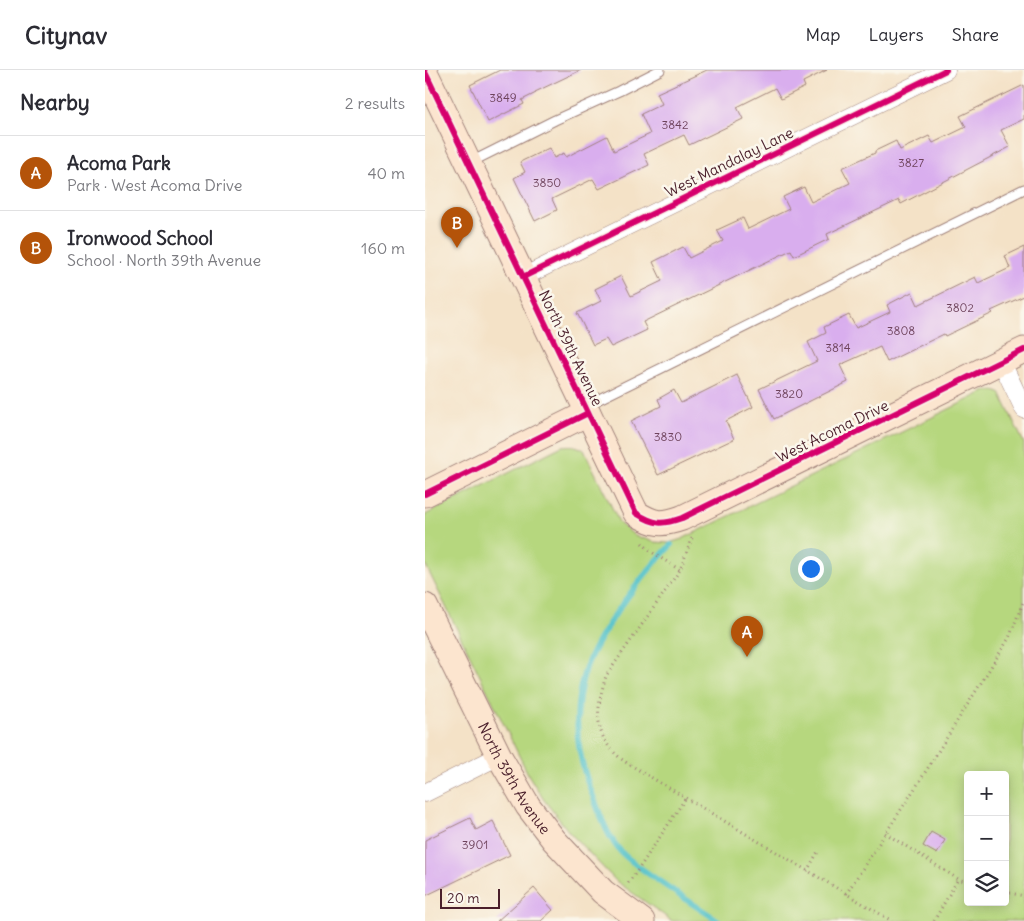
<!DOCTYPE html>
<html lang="en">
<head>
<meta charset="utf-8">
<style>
	:root { --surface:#fff; --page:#f2f2f3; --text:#2b2b33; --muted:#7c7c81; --line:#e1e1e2; --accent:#b45309 }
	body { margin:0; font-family:Delius,sans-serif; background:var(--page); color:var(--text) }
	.controls { position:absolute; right:15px; bottom:15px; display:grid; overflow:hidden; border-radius:5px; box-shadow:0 2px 12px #0003 }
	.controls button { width:45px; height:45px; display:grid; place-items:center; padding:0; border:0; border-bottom:1px solid var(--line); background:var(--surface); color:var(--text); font:25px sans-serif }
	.scale { position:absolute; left:15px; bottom:12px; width:60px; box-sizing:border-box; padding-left:5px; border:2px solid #4a1f2b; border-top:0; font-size:14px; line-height:18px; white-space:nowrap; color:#4a1f2b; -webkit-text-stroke:4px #fbf7ec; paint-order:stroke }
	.you { position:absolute; left:385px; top:498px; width:18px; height:18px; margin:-12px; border:4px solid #fff; border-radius:50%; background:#1a73e8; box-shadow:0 0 0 8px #1a73e833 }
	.badge { display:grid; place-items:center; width:32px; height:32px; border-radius:50%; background:var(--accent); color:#fff; font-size:16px; font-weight:700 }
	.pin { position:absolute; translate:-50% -41px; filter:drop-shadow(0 1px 2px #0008) }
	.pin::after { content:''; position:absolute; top:26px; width:18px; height:15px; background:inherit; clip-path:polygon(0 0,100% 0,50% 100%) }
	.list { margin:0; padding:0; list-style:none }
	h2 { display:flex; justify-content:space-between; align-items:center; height:65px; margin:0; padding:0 20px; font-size:21px }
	h2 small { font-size:16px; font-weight:400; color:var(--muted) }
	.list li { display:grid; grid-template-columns:32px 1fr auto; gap:15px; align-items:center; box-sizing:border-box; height:75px; padding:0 20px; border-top:1px solid var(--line) }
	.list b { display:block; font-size:19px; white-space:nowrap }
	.list p { margin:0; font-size:16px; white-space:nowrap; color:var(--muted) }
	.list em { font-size:16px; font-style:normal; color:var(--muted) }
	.icon { flex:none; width:28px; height:28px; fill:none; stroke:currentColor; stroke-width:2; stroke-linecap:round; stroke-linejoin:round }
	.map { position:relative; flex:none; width:599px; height:851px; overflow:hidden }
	header { display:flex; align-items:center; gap:30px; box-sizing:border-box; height:70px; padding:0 25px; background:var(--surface); border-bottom:1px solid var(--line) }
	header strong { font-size:24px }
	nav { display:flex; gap:28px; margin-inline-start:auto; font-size:18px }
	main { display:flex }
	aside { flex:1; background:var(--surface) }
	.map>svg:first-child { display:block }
	.green { fill:#b6d77e; stroke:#807b54; fill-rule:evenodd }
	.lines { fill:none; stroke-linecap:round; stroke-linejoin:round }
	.stream { stroke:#54c2c9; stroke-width:6 }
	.building { fill:#d9aeee }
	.lane-casing { stroke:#9f8079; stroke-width:11 }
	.street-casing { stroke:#9f8079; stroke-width:19 }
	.secondary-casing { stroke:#9f8079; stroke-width:27 }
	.path { stroke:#9f8079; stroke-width:3; stroke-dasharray:1 4; stroke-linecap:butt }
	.lane { stroke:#fff; stroke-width:9 }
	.street { stroke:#fff; stroke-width:18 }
	.secondary { stroke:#fce5cf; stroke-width:25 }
	.cycleway-casing { stroke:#fbf7ec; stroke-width:9 }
	.cycleway { stroke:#d6006c; stroke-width:6 }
	.labels { text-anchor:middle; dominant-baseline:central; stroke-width:5; stroke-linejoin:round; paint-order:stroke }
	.number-label { font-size:12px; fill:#6e435c }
	.street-label { font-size:15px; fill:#4a1f2b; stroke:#fbf7ec }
</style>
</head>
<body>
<header>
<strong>Citynav</strong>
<nav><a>Map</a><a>Layers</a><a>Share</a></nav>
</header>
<main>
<aside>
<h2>Nearby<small>2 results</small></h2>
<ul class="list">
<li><span class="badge">A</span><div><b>Acoma Park</b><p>Park · West Acoma Drive</p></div><em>40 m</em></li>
<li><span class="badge">B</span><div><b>Ironwood School</b><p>School · North 39th Avenue</p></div><em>160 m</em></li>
</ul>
</aside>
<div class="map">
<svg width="599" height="851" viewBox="0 0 599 851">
	<rect width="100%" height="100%" fill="#fbf7ec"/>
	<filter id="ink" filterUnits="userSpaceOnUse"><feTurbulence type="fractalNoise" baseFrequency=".02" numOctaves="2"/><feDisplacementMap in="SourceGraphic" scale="10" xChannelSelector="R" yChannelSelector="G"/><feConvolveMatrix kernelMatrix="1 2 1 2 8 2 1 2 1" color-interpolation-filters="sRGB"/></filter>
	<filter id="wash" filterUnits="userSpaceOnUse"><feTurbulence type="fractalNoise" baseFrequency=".0096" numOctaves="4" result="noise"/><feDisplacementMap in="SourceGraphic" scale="20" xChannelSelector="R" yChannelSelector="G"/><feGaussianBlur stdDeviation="1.12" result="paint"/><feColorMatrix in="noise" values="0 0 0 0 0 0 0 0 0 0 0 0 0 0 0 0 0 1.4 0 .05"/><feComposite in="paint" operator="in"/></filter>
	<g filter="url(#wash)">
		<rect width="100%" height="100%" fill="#f4e2c7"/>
		<path class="green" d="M561,321H569L575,323L599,373V851H247L191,811L144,762L119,730L104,706L0,494V445L137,376C146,375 151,375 159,380L195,454L209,465L229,472L244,473L257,469ZM543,705H580V832H543Z"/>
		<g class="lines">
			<path class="stream" d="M246,475C225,497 206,521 189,546C178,563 167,580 160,600C147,642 151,685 168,726C176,746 182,767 197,783C204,790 213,796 221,802C245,819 269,835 294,851"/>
		</g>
		<g id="blocks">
			<path class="building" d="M75,0H156L110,22L111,23L97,30L99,34L63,52L45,15Z
				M282,0H402L378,12L380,17L356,29L350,18L312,37L318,49L285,65L264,75L259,65L219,84L224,95L174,119L168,109L127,129L132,140L110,151L89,108L100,102L95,92L124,78L129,88L139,83L141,87L182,66L189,81L225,64L216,44L237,34L232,23Z
				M599,15V49L576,60L585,77L476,134L474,130L402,164L404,169L369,186L366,180L218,252L222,260L186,277L181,269L168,275L152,243L176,231L170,219L196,206L206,226L237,211L228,192L258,177L264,188L298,171L292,160L318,148L323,159L364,139L358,127L379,117L386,132L425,113L417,98L450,83V81L471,71L475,80L504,66L508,73L541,57L535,46Z
				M599,177V226L566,241L568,243L520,266L519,264L462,292L455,277L415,295L423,312L349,349L334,319L392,291L383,272L401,263L399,257L424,245L431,258L465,242L462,235L487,222L493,235L550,207L553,213L585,198L580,186Z
				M312,305L328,337L301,351L309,369L233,405L206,351L236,336L233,329L249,320L256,333Z
				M45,748L51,760L68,751L85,785L0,826V770Z
				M506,762L520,770L512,784L498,776Z
				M109,818L128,840L116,851H72Z"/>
		</g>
	</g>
	<g filter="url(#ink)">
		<use href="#blocks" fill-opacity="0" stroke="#9f8079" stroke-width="1"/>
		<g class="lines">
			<defs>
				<path id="lane" d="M44,93L130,50L194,21L235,0
					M162,335L599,119"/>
				<path id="street" d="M98,207L521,0
					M576,291L599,339
					M0,723L74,686"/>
				<g id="secondary">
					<path d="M0,2L211,443C230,455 237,455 257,448L599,280"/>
					<path d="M0,424L163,343"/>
					<path id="s1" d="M0,536L74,686L103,736L129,770L178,822L217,851"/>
				</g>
			</defs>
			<use href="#lane" class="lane-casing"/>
			<use href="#street" class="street-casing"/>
			<use href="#secondary" class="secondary-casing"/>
			<path class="path" d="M267,468L255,500L181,606C170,642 167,669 202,693L467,851
				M217,473L228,483L255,500
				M460,763L533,809L543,812
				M382,801L394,780
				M203,813L215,797L260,729
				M580,822L599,826
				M421,824L496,709L584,568L599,530
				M509,851L533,809"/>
			<use href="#lane" class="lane"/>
			<use href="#street" class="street"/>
			<use href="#secondary" class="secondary"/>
			<defs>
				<path id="cycleway" d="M0,2L211,443C230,455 237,455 257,448L599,280
					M98,207L521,0
					M0,424L163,343"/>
			</defs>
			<use href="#cycleway" class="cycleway-casing"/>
			<use href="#cycleway" class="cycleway"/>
		</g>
	</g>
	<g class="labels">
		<g class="number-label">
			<text x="78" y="27">3849</text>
			<text x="250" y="54">3842</text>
			<text x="486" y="92">3827</text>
			<text x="122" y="112">3850</text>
			<text x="535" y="237">3802</text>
			<text x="476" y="260">3808</text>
			<text x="413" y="277">3814</text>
			<text x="364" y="323">3820</text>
			<text x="243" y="366">3830</text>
			<text x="50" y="774">3901</text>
		</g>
		<g class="street-label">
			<text transform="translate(304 92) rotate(-26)">West Mandalay Lane</text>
			<text transform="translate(146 278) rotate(64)">North 39th Avenue</text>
			<text transform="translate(407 361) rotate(-26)">West Acoma Drive</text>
			<text stroke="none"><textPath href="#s1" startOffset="194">North 39th Avenue</textPath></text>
		</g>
	</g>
</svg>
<div class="controls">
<button>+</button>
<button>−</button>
<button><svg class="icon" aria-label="layers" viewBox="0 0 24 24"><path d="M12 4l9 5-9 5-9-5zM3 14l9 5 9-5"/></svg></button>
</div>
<div class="scale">20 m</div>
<div class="you"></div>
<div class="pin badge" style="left:322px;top:587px">A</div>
<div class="pin badge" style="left:32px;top:178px">B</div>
</div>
</main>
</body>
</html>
